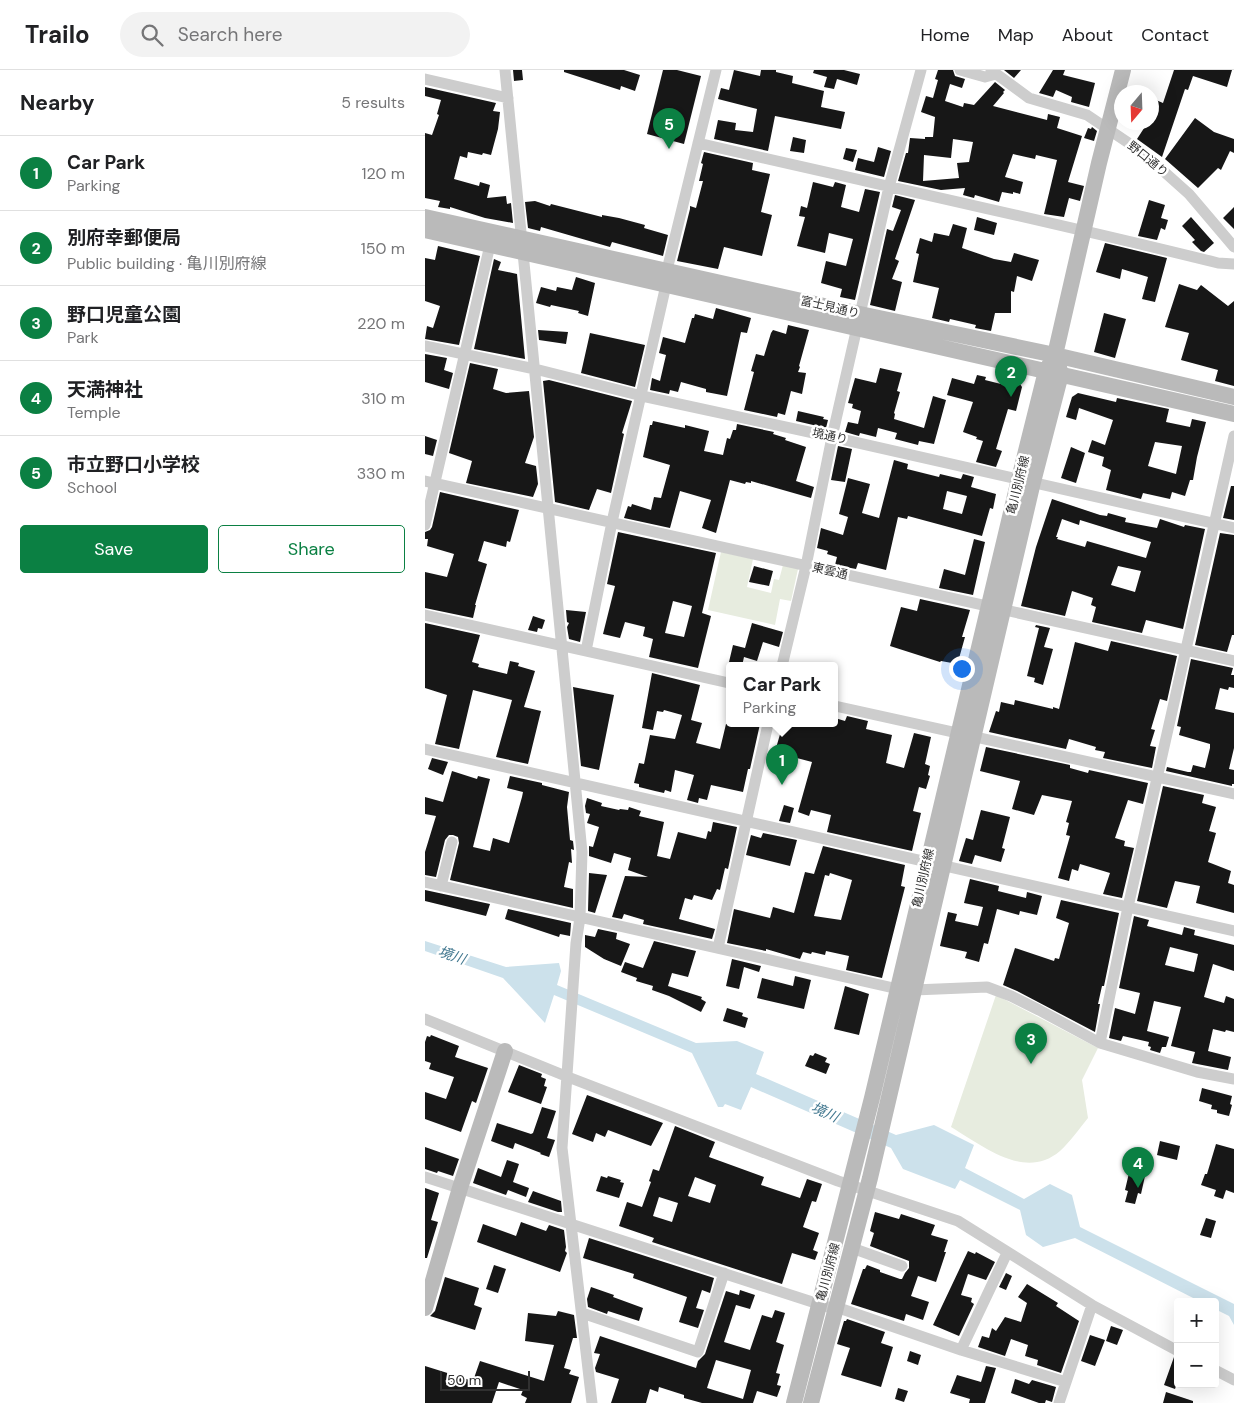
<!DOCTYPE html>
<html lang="en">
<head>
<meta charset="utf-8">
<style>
	:root { --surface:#fff; --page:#f2f2f2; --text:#202124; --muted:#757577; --line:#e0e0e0; --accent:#0b8043 }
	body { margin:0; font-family:"DM Sans","Noto Sans JP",sans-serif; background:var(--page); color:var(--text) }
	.controls { position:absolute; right:15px; bottom:15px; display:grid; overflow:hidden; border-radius:5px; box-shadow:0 5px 20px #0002 }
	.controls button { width:45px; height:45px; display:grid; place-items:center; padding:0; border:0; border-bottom:1px solid var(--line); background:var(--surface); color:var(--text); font:25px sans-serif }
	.compass { position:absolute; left:689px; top:15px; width:45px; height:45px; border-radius:50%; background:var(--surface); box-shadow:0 5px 20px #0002; rotate:199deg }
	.scale { position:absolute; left:15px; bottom:12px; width:90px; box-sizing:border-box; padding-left:5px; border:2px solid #303030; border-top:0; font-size:14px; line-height:18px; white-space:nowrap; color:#303030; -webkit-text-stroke:4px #fff; paint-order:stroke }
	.you { position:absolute; left:536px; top:598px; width:18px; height:18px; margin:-12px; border:4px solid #fff; border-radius:50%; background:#1a73e8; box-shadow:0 0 0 8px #1a73e833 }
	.badge { display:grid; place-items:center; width:32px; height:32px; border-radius:50%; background:var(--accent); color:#fff; font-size:16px; font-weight:700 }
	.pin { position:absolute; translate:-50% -41px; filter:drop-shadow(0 1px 2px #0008) }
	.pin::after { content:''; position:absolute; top:26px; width:18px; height:15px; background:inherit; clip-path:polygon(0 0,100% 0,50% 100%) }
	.popup { position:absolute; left:301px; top:592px; width:112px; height:65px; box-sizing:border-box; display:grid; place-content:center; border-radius:5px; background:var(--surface); filter:drop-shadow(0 1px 4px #0005); font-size:16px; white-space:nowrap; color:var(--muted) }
	.popup b { font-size:19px; color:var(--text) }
	.popup::after { content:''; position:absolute; left:50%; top:100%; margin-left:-10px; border:10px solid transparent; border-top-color:var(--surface) }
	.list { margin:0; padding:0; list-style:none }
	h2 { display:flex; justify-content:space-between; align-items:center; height:65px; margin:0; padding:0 20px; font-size:21px }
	h2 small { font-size:16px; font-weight:400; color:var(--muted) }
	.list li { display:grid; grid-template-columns:32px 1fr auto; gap:15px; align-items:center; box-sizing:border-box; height:75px; padding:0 20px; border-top:1px solid var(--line) }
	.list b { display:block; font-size:19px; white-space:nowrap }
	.list p { margin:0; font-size:16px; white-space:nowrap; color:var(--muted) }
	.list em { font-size:16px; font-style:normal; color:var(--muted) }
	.actions { display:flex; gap:10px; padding:15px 20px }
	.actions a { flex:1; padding:11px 0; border:1px solid var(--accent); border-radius:5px; text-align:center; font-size:18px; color:var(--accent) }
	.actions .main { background:var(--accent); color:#fff }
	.icon { flex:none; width:28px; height:28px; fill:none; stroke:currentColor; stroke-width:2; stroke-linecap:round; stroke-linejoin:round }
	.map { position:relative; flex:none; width:809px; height:1333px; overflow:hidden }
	header { display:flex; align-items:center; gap:30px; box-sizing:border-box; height:70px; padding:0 25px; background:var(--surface); border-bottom:1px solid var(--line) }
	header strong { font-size:24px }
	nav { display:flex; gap:28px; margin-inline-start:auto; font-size:18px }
	.search { width:350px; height:45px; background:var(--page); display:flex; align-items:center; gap:12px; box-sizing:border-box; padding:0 18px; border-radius:28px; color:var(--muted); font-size:19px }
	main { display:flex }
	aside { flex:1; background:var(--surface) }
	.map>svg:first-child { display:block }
	.green { fill:#e7ecdf }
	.water { fill:#cce1eb }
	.building { fill:#171717; fill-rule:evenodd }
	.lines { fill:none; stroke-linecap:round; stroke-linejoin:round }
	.street { stroke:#cdcdcd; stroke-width:11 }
	.secondary { stroke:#bababa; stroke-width:16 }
	.labels { text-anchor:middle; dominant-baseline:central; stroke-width:5; stroke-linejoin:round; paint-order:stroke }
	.street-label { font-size:12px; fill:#303030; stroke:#fff }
	.water-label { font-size:14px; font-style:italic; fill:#41778f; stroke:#fff }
</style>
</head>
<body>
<header>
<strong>Trailo</strong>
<div class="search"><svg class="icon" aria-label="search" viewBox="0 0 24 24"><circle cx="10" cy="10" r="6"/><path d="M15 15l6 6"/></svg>Search here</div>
<nav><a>Home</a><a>Map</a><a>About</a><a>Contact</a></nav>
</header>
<main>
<aside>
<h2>Nearby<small>5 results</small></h2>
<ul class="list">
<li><span class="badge">1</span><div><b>Car Park</b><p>Parking</p></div><em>120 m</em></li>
<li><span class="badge">2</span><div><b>別府幸郵便局</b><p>Public building · 亀川別府線</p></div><em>150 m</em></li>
<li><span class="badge">3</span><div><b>野口児童公園</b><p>Park</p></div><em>220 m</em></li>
<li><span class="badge">4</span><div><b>天満神社</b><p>Temple</p></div><em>310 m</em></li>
<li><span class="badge">5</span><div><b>市立野口小学校</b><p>School</p></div><em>330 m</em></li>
</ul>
<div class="actions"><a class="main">Save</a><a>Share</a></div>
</aside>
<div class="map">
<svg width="809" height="1333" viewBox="0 0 809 1333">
	<rect width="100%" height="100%" fill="#fff"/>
	<path class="green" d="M296,482L328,489L322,517L346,523L349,509L354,510L358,495L373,499L366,531L355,529L350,555L283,540Z
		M571,925L673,978L657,1010L663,1048C654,1059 645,1072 635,1081C600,1111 558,1076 526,1057Z"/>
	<path class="water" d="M0,871L81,897L134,893L136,901L132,915L271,973L312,971L339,982L331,1004L471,1065L509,1055L549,1075L540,1098L599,1129L625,1114L647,1125L655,1157L809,1234V1255L804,1246L790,1239V1232H776L650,1168L618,1177L601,1165L595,1140L535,1110L530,1119L478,1099L466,1078L326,1017L316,1040L300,1034L298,1037H293L267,983L129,925L120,953L78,908L0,881Z"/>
	<path class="building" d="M88,0H97L98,10L89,11Z
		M139,0H199L215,5L210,21L196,16L195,20L139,2Z
		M238,0H252L276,6L259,74L222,64Z
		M309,0L335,6L336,0H351V2L368,6L367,13L399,21L396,37L420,42L416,59L350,46L343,81L289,69L293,50L311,53L310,60L328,62L332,39L293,29L296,18L304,20Z
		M389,0H419L435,4L432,15L412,9L409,19L399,17L402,7L388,3Z
		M513,0H528L530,6L540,9L537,18L525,14L520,31L538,37L539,33L549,35L570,12L580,20L578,22L579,23L568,36L622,50L623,44L635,47L632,58L657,66L643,112L659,116L655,131L644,128L639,147L619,144L632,90L611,85L610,89L588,84L580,107L598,112L595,124L588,122V124L577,122L574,132L550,125L549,128L538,125L540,118L516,120L473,111L481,83H483L485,68L500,69V67H508L510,47L496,42L501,26L508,28L513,10L510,9ZM528,69L548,72L544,92L532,93L534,108L498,111L499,85L526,88Z
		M579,0H596L589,8Z
		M628,0H640L638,5L670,13L664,37L646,32L647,27L631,20L628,27L614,23Z
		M749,0H807L802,17L768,6L763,20L760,19L737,87L712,69L723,52H726V40L731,30L738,33Z
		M0,17L71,33L68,41L75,42L73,59L66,85L58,83L57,85L43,82L42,88L35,86L29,109L54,116L55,112L65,115L62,128L81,126L82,134L86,133L88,153L60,148L25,137V139L13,137L15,131L0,128V63L7,65L14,45L12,44L16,30L0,26Z
		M770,48L789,62L809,69V83L805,81L796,100L793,98L773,118L740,89Z
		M667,57L672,61L669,71L659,68L663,58L666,59Z
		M368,67L381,70L379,83L365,81Z
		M453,77L466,81L459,107L430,100L433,88L449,92Z
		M421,78L432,80L428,92L418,89Z
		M279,82L328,93L327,100L345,104L336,142L347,145L337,186L299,177L293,199L252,191L265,139V136L271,138L278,111H274L278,94L276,93Z
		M388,112L408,117L410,112L421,115L416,137L434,142L440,119L455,122L430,230L415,227L417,219L396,213L401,191L421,196L428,169L404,163L400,183L372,176L380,147L374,146L376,136L382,138Z
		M470,125L490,130L470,189L474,191L467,209L477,212L470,241L445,235L462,159L468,161L476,140L467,137Z
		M724,130L740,135L736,148L743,150L740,160L736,158L732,170L713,166Z
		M110,131L125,136L126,134L177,147V145L194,148L220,155L219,158L243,165L238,186L187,172L185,177L116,157L115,161L103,158L100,132Z
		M809,137V159L798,148Z
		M552,147L572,153L569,165L549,160Z
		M766,147L789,173L779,182L776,181L767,172L770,170L757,156Z
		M528,154L542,158L537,178L569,189L586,192L589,183L614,190L607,211L592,206L589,222L586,221V243H570L566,261L550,258L551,255L525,249L524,252L507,248L514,218L488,212L494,184L491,183L495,168L507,172L509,163L524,166Z
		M680,173L742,188L730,232L717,229L723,207L697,199L695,209L671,202Z
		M13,176L55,186L34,275L0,269L2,256L8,258L15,236L0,231V188L10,190Z
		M69,189L76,192L73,200L92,204L100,289L49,279Z
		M151,207L170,213L163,246L153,243L154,241L126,235L125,237L111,233L116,217L131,221L132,217L147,220Z
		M754,214L772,220L776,215L803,236L809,231V316L790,311L793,300L756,290L764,263L740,257Z
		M291,238L326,248L322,263L316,262L302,326L281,322V319L256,312L253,322L245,320L244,324L225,320L227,308L235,311L241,285L234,283L238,267L260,273L267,248H269L270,244L288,249Z
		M679,243L701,249L690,288L669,282Z
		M363,255L384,260L374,296L375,297L373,302L381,303L377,324L366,321L360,345L353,343L352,347L319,340L329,302L326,301L331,284L339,286L346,263L348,260L361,264Z
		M113,260L143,262L141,274L114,270Z
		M165,263L220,275L210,317L156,303Z
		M0,284L22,288L19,300L28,303L24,319L0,312Z
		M45,293L73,299L68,319L81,323L104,321L109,367L100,393L111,396L113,414L108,427L41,413L47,391L24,383Z
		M455,298L477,303L472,321L475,322L469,343L470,344L469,349L499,358L508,326L521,330L509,374L494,371L493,375L470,369L472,363L453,358L451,367L435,363L434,366L420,362L423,352L433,354L436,341L427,338L428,334L423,333L430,308L451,313Z
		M552,305L561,307L560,310L580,315L582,306L591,308L597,317L591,341L583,339L571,379L577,381L571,397L551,392L558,371L551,369L552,367L538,362L548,332L522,325L527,308L549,314Z
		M124,310L207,331L197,363L199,364L186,423L172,419L164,440L130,432L118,311Z
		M653,323L691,332L692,328L744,339L741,352L765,357L767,349L781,352L772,387L768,410H765L760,426L747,422L745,429L718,423L716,429L681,420L686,400L677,396L679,387L663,382L667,370L680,375L688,350L654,338L651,350L641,347L647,327ZM730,372L757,376L751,404L723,396Z
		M373,341L399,347L398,349L403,350L401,358L371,351Z
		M228,351L260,358V355L284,361L279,381L298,385L302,368L305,369L308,360H311L312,354L349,362L348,364L361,368L360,370L381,377L371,411L389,417L386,428L326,411V413L321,412L320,414L305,410L291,463L277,458L286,430L255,421L245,458L199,448L203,436L206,437L207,434L226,440L229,427L236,428L245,395L218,387L225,355H227Z
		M0,366L12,370L8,386L0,384Z
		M413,376L427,379L420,412L406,410Z
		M646,377L660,383L651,413L636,408Z
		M469,390L483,394L482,399L514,407L515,404L536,409L538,404L549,407L546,417L571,424L568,439L565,438L557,466L483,446L482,449L473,447L461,500L433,493L431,499L410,495L412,487L402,484L403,481L392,478L396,458L418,465L423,447L414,444L423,408L445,414L437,443L454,448ZM522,421L542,426L537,444L518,439Z
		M806,416H809V450L798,448Z
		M15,422L94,440L85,472L82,471L81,477L59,471L53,491L62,494L50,535H51L48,548L0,538V502L22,507L29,484L2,476L3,469H0V462L5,460L7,457Z
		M627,429L675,445L682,446L683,443L701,448L700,452L732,458L735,449L759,457L760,455L780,459L758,559L721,550L717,563L667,552L671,537L666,535L668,528L647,521L640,546L596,536L611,477ZM637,449L654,455L655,450L726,472L721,488L662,471L660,477L632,469L633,467H631ZM693,496L716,501L710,522L686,515Z
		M193,462L291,483L277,543L286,546L273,598L224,587L228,569L218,566L220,557L200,552L195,568L178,564L190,516L182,514ZM248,531L267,536L259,567L240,563Z
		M795,463L809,465V565H807L802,582L770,575Z
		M549,469L560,472L548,525L514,518L519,499L540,505Z
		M329,496L348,501L344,516L324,512Z
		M495,529L545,540L537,567H540L533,592L527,591V593L516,591L515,592L465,576L476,537L492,541Z
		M141,540L161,542L155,572L144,569L142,557L144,553L142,552Z
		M108,546L120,550L117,559L113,558L112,562L103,560Z
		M0,553L55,565L47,592L54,594L53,597L82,604L85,591L94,593L93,596L110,601L99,637L116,641L103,694L71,687L87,630L48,620L34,679L10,674L22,625L0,618Z
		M327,553L358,562L354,577L338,572L332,591L319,587L317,596L304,592L308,575L320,578Z
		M611,555L625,558L619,577L628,579L618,615L609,612L610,608L602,606L614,558L610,557Z
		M686,571L752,586L742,631L735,629L726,659L730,660L725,676L731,677L727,698L678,688L680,682L670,680L671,677L644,669L641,679L564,662L571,641L574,642L576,632L589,635L590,630L628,639V637L634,639L650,572L683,581Z
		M766,589L808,598L806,605H809V618L804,617L803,620L795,618L790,639L809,643V678L804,699L809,700V714H807V716L741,701L742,697L763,702H766L768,695L780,698L785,678V674L754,665L756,657L752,656Z
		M227,603L275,615L266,650L277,653L271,673L295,679L301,654H335L325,699H323L318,722L286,715L282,730L274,728L273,733L262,730L269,705L250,700L246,722L240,720L239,723L230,721L214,717V714L209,713L214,693L219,694L225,665L250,669L257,645L239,640L238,642L232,641L228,660L217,658Z
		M148,617L189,625L174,700L156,696Z
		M422,646L443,651L441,659L467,665L461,693L479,698L489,663L506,667L500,694L505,696L503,705L505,706L501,719L494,717L488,741L496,743L487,781L402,762L406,745L386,740L384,746L373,742L387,692L368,687L367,690L349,685L358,654H410V648L420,651Z
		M561,677L645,695V698L663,703L664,700L723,713L718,734L703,730L690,768L700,771L699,776L709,778L697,828L678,824L685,803L655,794L653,801L647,799L644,811L633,808L645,766L641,765L644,753L641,752L647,731L617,725L609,745L587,739L595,711L555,701Z
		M7,688L23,692L18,705L3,699Z
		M27,701L52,709L53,706L65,709L48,777L65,781L68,768L84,773L97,727L98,722L82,718L85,706L117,713V715L144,722L142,737L145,770L148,771L149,780L146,779L147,793L144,792L139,817L148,819V838L25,810L34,773L33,767L28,765H24L20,770L11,807L0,805V782L11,746L0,744V727L18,732Z
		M738,716L779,725L777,733L791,737L784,761L791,763L783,792L806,801L803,813L809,815V843L771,833L775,816L750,811L742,838L712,831Z
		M162,728L177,733L176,736L194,740L195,739L203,740L204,737L216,741L214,746L239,752L232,786L245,789L253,762L281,769L283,761L286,762L288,752L312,757L303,799L300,798L295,820L292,819L287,830L269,825L267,830L260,828L254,849L290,859L287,869L218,854L219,850L199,844L197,849L187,847L200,806L223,807L203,800L206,788L189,783L186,793L164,786V776L168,777L174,757L162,753L165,744L161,743L160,736Z
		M359,735L369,738L365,753L354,751Z
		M556,740L585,747L577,778L580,779L576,792L550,785L547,794L534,791L541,768L548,770Z
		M338,763L372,770L365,796L321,785L326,765L336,768Z
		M398,776L480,795L476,816L480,817L457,908L421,900L424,886L401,881L400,885L387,882L386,884L378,882L375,889L341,879V881L302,873L309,839L345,848L348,837L369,843L380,802L389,804ZM405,803L427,810L416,850L389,846L400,805L404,806Z
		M164,803L182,805L170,843L163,841Z
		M545,809L574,816L573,821L601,828L602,822L617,826L612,845L595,841L594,845L572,839L563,874L559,873L554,892L540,888L542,882L515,876L523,842L532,844L530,851L553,856L558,837L539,833Z
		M0,820L65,834L61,846L0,831Z
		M636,830L694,843L679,916H677L673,934H675L670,962L592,921L578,915L590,878L629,891L630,888L634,889L644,853L631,848Z
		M83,839L146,853L145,866L135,864L134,867L80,849Z
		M709,846L724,850L722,856L757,865L759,857L770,860L769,865L809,875V901L788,894L779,927L799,933L801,926L809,929V962L801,960L800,962L788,959L783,981L806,987L803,1000L767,993L770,982L746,976L756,937L729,931L722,961L744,967L741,977H737L735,983L725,980L726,977L723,976L724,972L698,966L696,971L684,968L690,938L710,944L715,923L694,918ZM745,877L773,884L769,902L740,895Z
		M173,859L192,863L191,869L205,874L196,896L179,889L160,877V865L170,867Z
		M229,871L271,881L263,907L247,903L243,916L277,927L276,929L281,932L276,942L244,926L227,920L228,916L211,911L212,908L196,902L200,892L218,898Z
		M307,889L336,896L334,902L319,897L314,919L301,916Z
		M370,906L386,910L379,939L332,928L337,908L368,916Z
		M420,916L444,924L434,965L409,959Z
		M302,938L318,943L317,946L323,948L320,958L298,951Z
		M6,965L34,976L30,987L63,998L51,1033L47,1031L36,1062L0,1049V1022L21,1029L29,1007L4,999L6,993L0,991V972L2,966L5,967Z
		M390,983L402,988L400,992L405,994L401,1004L380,996L385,985L388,986Z
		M94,995L117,1004L116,1007L121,1009L119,1016L122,1017L116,1034L83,1022Z
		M777,1018L807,1026L805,1034L807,1035L804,1046L792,1043V1040L786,1039L787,1035L774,1031Z
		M162,1025L238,1053L226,1076L183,1060L180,1067L171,1063L168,1072L147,1064Z
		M117,1037L131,1041L122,1068L130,1070L124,1087L115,1084L116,1083L90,1073L88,1079L66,1071L72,1053L106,1064L108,1063Z
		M250,1056L290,1072L284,1087L339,1107L336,1115L375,1128L382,1109L397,1114L391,1132L387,1131L378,1157L394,1163L388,1180L393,1182L390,1190L367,1183L357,1214L227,1172L229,1168L194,1156L202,1132L217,1137L226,1112L224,1111L228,1099L234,1101ZM270,1107L291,1115L285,1133L263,1126ZM234,1127L253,1133L247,1152L228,1146Z
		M735,1071L755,1076L752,1090L732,1085Z
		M791,1074L809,1079V1123L801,1120L798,1129L789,1126L791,1120L776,1115L780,1104H782Z
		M0,1077L34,1089L28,1106L13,1101L12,1103L0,1099Z
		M82,1090L94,1094L88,1112L104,1118L101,1127L83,1120L81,1125L48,1113L53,1098L76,1107Z
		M708,1099L718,1101L717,1106H720L716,1124L713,1123L710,1134L700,1132L703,1121L700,1120L704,1103H707Z
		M176,1106L182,1108L183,1106L196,1110L195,1112L199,1113L194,1128L171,1121Z
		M0,1118L14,1123L6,1150L13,1152L2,1188H0Z
		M108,1121L136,1131L137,1142H133L103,1132Z
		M450,1142L474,1149L476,1144L510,1155L506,1165L523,1170L519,1182H521L511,1212L493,1206L486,1226L504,1232L498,1250L481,1244L479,1251L426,1234L438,1199H440L442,1195L455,1200V1202L475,1209H477L480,1203L484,1198V1191L445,1176L449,1163L445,1161Z
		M781,1148L791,1151L786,1168L775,1165Z
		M96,1152L121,1161L124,1155L139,1160L141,1177L140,1181L142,1183L135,1202L52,1172L58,1154L91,1166Z
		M164,1168L289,1208L285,1223L277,1220L271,1238L279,1240L273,1258L254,1252L262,1227L208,1208L209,1204L158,1188Z
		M543,1181L550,1184L551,1182L570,1192L561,1210L543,1204L536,1225L547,1228L546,1232L549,1234L534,1266L508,1255Z
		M69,1195L81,1199L73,1223L61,1219Z
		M581,1203L587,1206L581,1220L574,1217Z
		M20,1207L54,1218L49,1235L57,1238L50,1260L5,1246L10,1241Z
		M602,1214L633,1233L631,1236L654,1251L636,1303L612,1295L613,1290L600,1286L603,1275L586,1269L580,1286L553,1277L557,1266L564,1268L567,1258L571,1261L580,1247L596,1252L602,1233L593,1227Z
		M166,1217L189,1225L188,1227L218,1238L214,1251L183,1241L182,1244L163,1237L162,1229Z
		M315,1220L330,1225L325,1239L311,1235L299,1272L325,1280L337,1245L347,1248L350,1240L360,1243L351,1272L359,1275L351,1303L355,1304L352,1315L356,1316L352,1327L332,1321L328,1333H277L259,1328V1325L234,1317L233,1322L225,1319L221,1333H186L194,1309L171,1302L170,1298L175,1284L169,1283L175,1266L271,1298L273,1291L280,1284L301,1221L314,1225ZM291,1290L326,1300L318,1329L282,1318Z
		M133,1241L149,1245L152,1268H148L139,1298L146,1300L144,1304L154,1307L146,1333H100L102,1328L96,1325L98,1320L74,1312L67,1333H0V1296L48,1311L55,1291L119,1311L129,1275L100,1271L103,1243L131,1246Z
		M422,1249L460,1262L456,1273L468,1277L456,1317L416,1305L425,1278L412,1274L419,1251H421Z
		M686,1256L698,1260L692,1275L681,1271Z
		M665,1265L680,1270L670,1296L656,1291Z
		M485,1281L496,1285L493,1295L482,1291Z
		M749,1287L753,1288V1310L750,1319L739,1315Z
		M561,1296L571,1298L560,1333H544L545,1329L525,1323L532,1305L556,1312Z
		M590,1309L604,1314L607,1310L631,1317L627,1332L621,1330L620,1333H614L586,1323Z
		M473,1318L483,1321L479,1332L470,1329Z
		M741,1322L768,1331V1333H738Z"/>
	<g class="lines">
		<path class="street" d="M80,0L157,782L155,848L151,873L137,1078L167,1333
			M535,0L560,7L571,4
			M566,0L604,28L662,45L717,82L764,124L809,177
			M0,9L83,28
			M273,73C446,113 620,150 793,193L809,194
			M0,276L110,299L217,326L407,367L809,458
			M0,411L809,591
			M0,455L65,175
			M0,545L304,613
			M161,581L187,452L241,215L242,200L291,0
			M357,596L381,496L407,367L464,117L496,0
			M410,636L809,724
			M0,679L809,861
			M0,812L473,919L489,920L562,917L586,926L614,940L675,973L772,1002L809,1009
			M16,816L27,772
			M293,878L343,654
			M0,949L143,1007L413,1111L533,1151L667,1235L753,1281
			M675,973L703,837L809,366
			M0,1107L406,1238L411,1237L536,1280L641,1312
			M427,1178L477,1196
			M157,1243L273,1282L299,1203
			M536,1280L582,1183
			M790,1300L809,1310
			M634,1333L667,1235"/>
		<path class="secondary" d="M0,147L435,244L630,285L809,327
			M0,160L809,344
			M0,1238L35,1118L80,981
			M369,1333L447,1028L594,409L621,301L630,285L674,93L698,0
			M386,1333L445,1108L608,412L636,304L630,285"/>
	</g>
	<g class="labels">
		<g class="street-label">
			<text transform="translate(723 89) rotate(39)">野口通り</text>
			<text transform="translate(405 237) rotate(13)">富士見通り</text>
			<text transform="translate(405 366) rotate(12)">境通り</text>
			<text transform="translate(593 415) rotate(-76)">亀川別府線</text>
			<text transform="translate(405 501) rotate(13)">東雲通</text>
			<text transform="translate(498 808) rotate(-77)">亀川別府線</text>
			<text transform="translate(403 1202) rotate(-75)">亀川別府線</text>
		</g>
		<g class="water-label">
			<text transform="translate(27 885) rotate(19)">境川</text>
			<text transform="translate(400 1042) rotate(24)">境川</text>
		</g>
	</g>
</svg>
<div class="controls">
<button>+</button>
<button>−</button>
</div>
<svg class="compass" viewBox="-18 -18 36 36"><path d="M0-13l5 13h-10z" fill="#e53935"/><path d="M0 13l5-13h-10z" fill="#757577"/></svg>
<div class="scale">50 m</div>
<div class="you"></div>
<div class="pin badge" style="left:357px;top:715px">1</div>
<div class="popup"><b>Car Park</b>Parking</div>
<div class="pin badge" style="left:586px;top:327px">2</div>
<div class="pin badge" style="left:606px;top:994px">3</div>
<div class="pin badge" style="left:713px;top:1118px">4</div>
<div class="pin badge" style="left:244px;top:79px">5</div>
</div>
</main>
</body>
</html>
